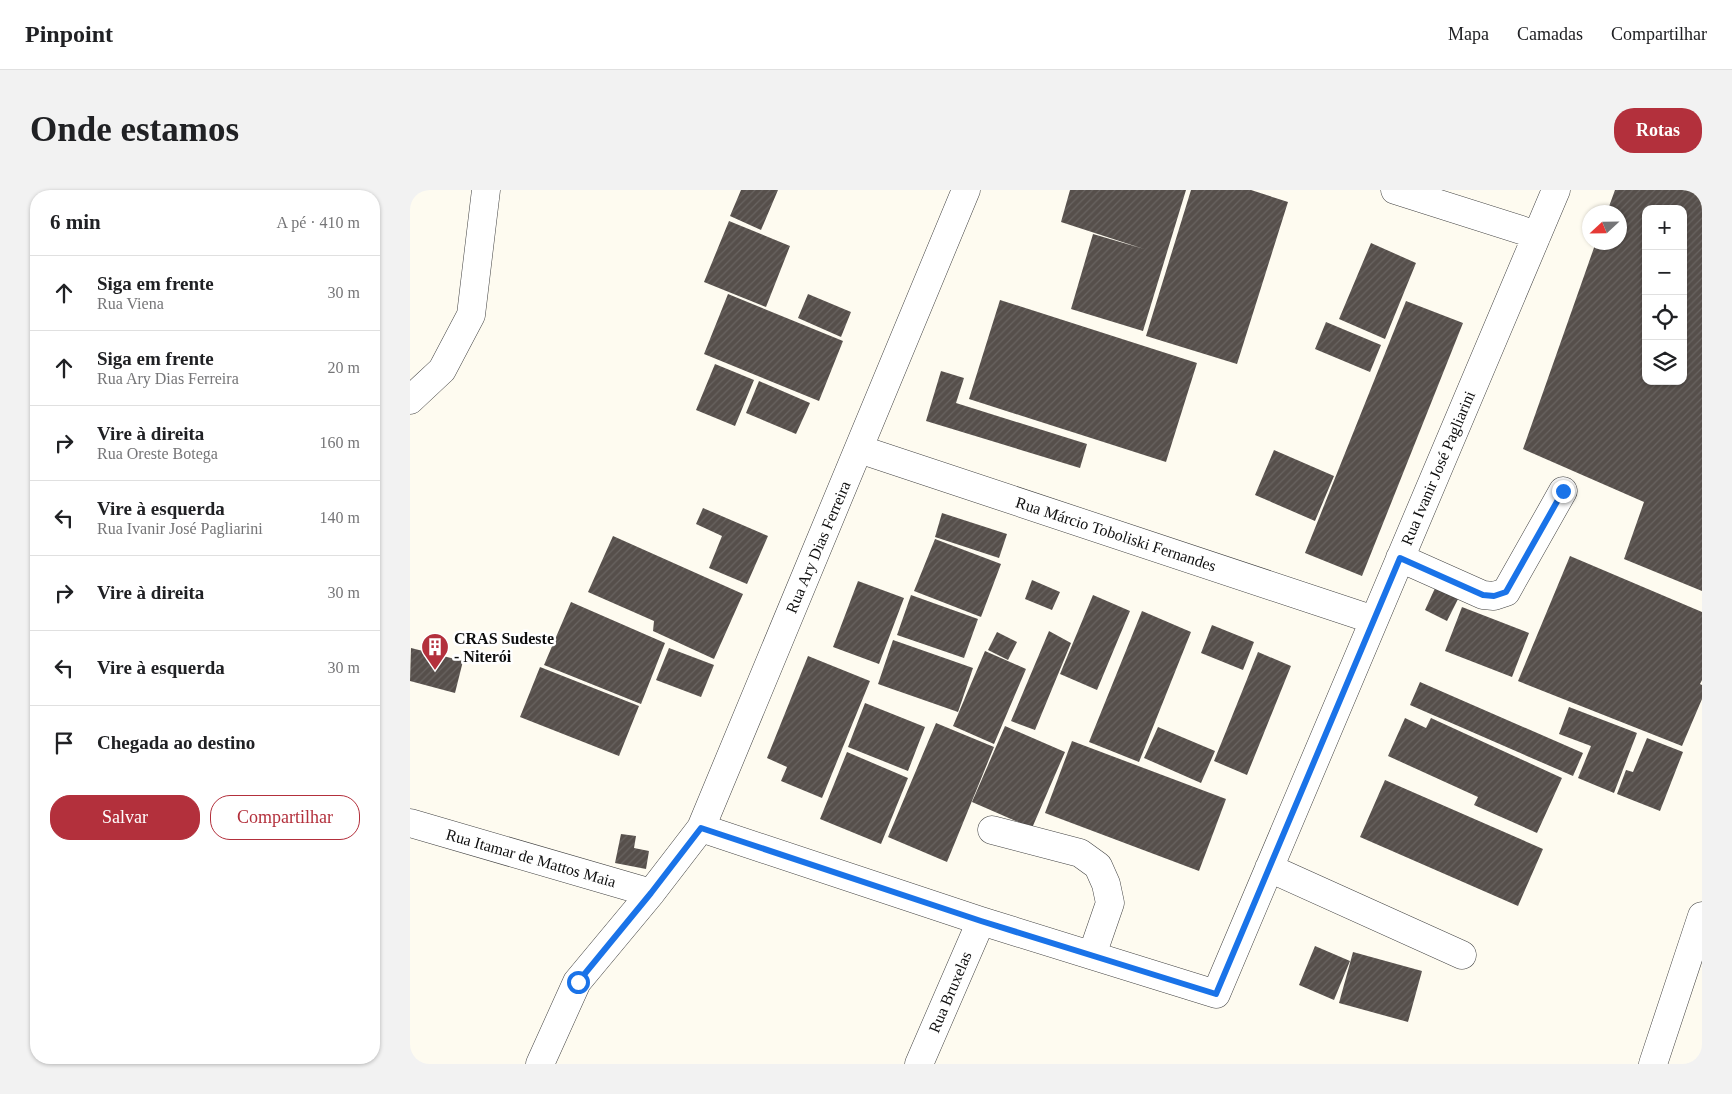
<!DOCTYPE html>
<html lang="pt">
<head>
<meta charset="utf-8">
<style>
	:root { --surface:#fff; --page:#f2f2f2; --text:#202124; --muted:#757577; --line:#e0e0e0; --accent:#b3303c }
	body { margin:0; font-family:Georgia,serif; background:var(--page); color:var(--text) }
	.controls { position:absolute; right:15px; top:15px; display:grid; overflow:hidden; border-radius:10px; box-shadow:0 1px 4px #0004 }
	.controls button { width:45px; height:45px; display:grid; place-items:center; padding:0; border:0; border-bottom:1px solid var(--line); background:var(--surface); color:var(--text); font:25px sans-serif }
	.compass { position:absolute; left:1172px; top:15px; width:45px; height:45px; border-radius:50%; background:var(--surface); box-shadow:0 1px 4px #0004; rotate:248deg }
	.stop { position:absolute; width:15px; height:15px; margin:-11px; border:4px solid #1a73e8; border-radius:50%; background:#fff }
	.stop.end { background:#1a73e8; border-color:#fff; box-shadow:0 1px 5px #0008 }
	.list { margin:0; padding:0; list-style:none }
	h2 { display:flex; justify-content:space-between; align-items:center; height:65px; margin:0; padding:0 20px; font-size:21px }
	h2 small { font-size:16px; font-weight:400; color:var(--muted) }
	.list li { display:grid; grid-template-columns:32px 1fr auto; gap:15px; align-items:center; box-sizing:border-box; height:75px; padding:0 20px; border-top:1px solid var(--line) }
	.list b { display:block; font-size:19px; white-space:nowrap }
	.list p { margin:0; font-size:16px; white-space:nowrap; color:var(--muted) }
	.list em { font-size:16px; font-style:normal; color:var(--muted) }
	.actions { display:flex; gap:10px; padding:15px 20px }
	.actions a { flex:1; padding:11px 0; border:1px solid var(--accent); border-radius:20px; text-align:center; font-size:18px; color:var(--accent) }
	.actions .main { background:var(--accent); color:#fff }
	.icon { flex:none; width:28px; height:28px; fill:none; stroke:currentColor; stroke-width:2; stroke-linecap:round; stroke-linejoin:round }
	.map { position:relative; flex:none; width:1292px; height:874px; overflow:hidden; border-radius:20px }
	header { display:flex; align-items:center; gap:30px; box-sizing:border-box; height:70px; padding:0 25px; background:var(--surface); border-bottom:1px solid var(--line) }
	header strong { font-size:24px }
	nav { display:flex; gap:28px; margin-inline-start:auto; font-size:18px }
	.intro { display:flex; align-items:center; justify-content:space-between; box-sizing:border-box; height:120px; padding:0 30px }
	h1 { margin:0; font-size:35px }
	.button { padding:12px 22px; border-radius:20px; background:var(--accent); color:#fff; font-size:18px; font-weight:700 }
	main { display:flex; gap:30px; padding:0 30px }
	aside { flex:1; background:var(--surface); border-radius:20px; box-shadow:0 1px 4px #0004 }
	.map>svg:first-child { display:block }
	.building { fill:url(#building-hatch); fill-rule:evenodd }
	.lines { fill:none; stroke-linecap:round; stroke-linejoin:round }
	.minor-casing { stroke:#414141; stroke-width:29 }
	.minor { stroke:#fff; stroke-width:28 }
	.route { stroke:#1a73e8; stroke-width:6 }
	.labels { text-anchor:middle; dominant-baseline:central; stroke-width:5; stroke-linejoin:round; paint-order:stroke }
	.street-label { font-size:16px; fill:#0e0e0e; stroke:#fff }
	.poi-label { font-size:16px; font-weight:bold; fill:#0e0e0e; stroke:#fff; text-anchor:start }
</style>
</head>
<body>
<header>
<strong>Pinpoint</strong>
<nav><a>Mapa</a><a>Camadas</a><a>Compartilhar</a></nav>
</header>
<div class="intro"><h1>Onde estamos</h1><a class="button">Rotas</a></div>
<main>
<aside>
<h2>6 min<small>A pé · 410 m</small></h2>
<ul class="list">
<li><svg class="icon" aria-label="ahead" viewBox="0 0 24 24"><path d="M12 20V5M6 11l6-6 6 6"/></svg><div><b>Siga em frente</b><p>Rua Viena</p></div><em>30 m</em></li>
<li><svg class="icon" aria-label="ahead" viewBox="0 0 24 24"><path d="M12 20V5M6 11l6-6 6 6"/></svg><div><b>Siga em frente</b><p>Rua Ary Dias Ferreira</p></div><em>20 m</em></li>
<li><svg class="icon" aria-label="right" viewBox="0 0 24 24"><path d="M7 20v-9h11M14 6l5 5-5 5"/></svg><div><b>Vire à direita</b><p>Rua Oreste Botega</p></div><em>160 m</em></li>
<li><svg class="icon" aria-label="left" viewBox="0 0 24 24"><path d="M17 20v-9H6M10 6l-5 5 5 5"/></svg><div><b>Vire à esquerda</b><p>Rua Ivanir José Pagliarini</p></div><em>140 m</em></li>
<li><svg class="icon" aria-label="right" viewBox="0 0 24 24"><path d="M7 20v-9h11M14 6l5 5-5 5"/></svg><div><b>Vire à direita</b></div><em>30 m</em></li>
<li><svg class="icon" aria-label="left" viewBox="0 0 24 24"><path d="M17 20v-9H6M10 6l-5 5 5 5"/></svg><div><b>Vire à esquerda</b></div><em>30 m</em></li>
<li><svg class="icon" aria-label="arrive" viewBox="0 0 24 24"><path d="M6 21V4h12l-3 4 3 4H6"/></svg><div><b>Chegada ao destino</b></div></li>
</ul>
<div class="actions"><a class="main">Salvar</a><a>Compartilhar</a></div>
</aside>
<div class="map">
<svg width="1292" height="874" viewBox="0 0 1292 874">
	<defs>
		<pattern id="building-hatch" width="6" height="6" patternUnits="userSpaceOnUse" patternTransform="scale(1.25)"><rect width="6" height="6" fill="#564f4b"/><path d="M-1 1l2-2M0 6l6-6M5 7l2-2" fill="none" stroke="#696461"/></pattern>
	</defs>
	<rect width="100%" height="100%" fill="#fefbf0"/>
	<path class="building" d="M331,0H368L351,40L320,26Z
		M660,0H776L733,141L661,119L683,44L734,59L651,32Z
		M781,0H841L878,12L827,174L736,146Z
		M1205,0H1292V401L1214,369L1234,312L1113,259L1186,52H1210V22H1197ZM1236,19H1273V191H1236Z
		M319,31L380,56L356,117L294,92Z
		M961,53L1006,73L975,149L929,129Z
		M318,104L433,151L409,211L294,164Z
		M398,104L441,122L431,147L388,128Z
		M590,110L787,173L756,272L559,209Z
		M996,111L1053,133L952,386L895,363Z
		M916,132L971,155L960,182L905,159Z
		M305,174L344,190L325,236L286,220Z
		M531,181L554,188L546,213L677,254L670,278L516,231Z
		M349,191L400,213L386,244L336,223Z
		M864,260L924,286L905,331L845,305Z
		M293,318L358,346L337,394L299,378L312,346L286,334Z
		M532,323L597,344L589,368L525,347Z
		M203,346L333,404L304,469L243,441L244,431L178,402Z
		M525,349L591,374L571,427L504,401Z
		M1160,366L1292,422V490L1290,494L1292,495V509L1272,556L1108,491Z
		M622,390L650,402L642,420L615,409Z
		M448,391L494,408L469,474L423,457Z
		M1026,396L1049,407L1037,431L1015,420Z
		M501,405L568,429L554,468L487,445Z
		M683,405L720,421L687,500L650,484Z
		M161,412L255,453L231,514L134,475Z
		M1052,417L1119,443L1102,487L1035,461Z
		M732,421L781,442L729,572L679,552Z
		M802,435L844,452L833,480L791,463Z
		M639,441L661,453L625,540L601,531Z
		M587,442L607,452L598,470L578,460Z
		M483,450L563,478L548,522L468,494Z
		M1,458L53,471L45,503L0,491Z
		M259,458L304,475L291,507L246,490Z
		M575,461L616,479L584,554L543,536Z
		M848,462L881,476L837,585L804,571Z
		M398,466L460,491L412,608L371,591L377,577L357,568Z
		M130,477L229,516L209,566L110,527Z
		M1010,492L1173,563L1163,586L1000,515Z
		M455,513L515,537L498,581L438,557Z
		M1159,517L1227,543L1204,603L1168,588L1181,556L1149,544Z
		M995,528L1016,538L1021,528L1152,588L1127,643L1064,615L1068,607L978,566Z
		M526,533L584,557L537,672L478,647Z
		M595,536L655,562L622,638L562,612Z
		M748,537L805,561L791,593L734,568Z
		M1237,548L1273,562L1250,621L1207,604L1216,580L1223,582Z
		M662,551L816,609L789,681L635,623Z
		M437,562L498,588L471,654L410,629Z
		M975,590L1133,659L1108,716L950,647Z
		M211,644L226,646L224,658L239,661L236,679L205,673Z
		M905,756L940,771L924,810L889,795Z
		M943,762L1012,781L998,832L929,813Z"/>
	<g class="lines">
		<defs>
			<path id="minor" d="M985,0L1127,45
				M0,210L32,180L61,125L76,0
				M449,259L964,430
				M990,368L1073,405L1084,406L1096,402L1153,301
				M0,633L241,703
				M291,638L571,731L806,804L1146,0
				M582,640L670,663L688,676L696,694L700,713L682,765
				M859,678L1052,765
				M130,874L167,792L241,703L291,638L556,0
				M509,874L571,731
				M1243,874L1292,726"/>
		</defs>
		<use href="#minor" class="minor-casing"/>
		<use href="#minor" class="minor"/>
	</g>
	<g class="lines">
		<path class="route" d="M168,792L241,703L291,638L571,731L806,804L990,368L1073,405L1084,406L1096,402L1153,301"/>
	</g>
	<defs>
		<symbol id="building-pin" viewBox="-11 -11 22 30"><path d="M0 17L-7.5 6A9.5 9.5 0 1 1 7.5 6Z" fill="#b3303c" stroke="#fff"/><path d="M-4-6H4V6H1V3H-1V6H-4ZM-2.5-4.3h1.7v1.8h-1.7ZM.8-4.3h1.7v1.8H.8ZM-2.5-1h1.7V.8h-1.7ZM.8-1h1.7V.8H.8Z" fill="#fff"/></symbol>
	</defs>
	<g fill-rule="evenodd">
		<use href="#building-pin" x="9" y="441" width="32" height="43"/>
	</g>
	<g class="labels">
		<g class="street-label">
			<text transform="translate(1028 278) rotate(-67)">Rua Ivanir José Pagliarini</text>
			<text transform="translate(706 344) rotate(18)">Rua Márcio Toboliski Fernandes</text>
			<text transform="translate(408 357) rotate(-67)">Rua Ary Dias Ferreira</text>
			<text transform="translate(121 668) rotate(16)">Rua Itamar de Mattos Maia</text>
			<text transform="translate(540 802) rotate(-67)">Rua Bruxelas</text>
		</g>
		<g class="poi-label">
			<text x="44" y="448">CRAS Sudeste<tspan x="44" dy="18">- Niterói</tspan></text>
		</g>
	</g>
</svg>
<div class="controls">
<button>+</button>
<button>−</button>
<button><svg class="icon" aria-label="locate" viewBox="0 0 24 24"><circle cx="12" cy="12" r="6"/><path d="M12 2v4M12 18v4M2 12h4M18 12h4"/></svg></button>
<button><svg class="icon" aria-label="layers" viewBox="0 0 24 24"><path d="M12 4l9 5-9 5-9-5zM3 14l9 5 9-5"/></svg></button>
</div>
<svg class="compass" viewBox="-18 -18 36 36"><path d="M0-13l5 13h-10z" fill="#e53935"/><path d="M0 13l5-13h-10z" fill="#757577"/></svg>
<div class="stop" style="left:168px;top:792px"></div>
<div class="stop end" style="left:1153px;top:301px"></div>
</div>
</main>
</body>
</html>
